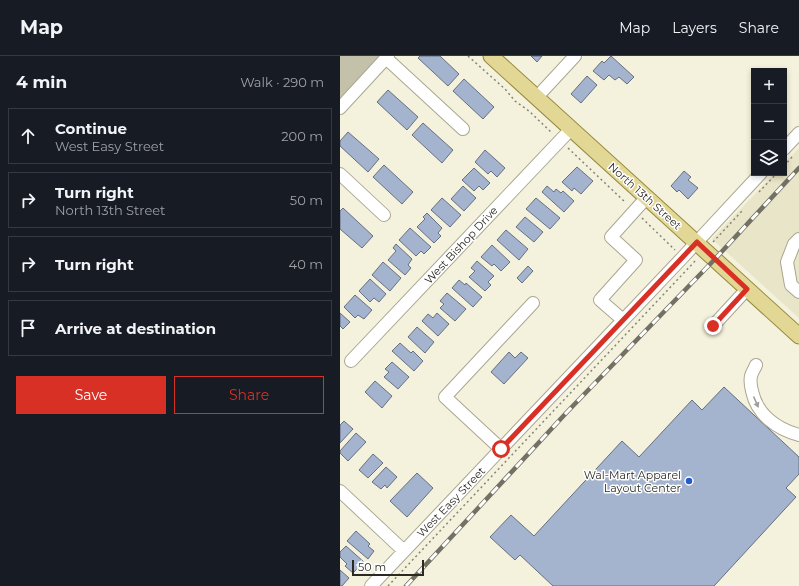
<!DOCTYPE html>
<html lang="en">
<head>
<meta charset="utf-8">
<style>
	:root { --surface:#171b24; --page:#242831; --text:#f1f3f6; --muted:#9ea1a6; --line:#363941; --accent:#d93025 }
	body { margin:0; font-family:Montserrat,sans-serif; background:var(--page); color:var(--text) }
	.controls { position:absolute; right:12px; top:12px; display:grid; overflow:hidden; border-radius:0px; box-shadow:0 2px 6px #0003 }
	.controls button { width:36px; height:36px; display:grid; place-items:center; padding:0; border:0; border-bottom:1px solid var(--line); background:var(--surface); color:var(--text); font:20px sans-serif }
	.scale { position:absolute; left:12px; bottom:10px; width:72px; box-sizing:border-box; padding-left:4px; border:2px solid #2b2a22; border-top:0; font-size:11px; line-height:14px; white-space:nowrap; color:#2b2a22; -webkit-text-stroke:3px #fff; paint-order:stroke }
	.stop { position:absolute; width:12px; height:12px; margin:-9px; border:3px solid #d93025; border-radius:50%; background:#fff }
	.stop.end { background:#d93025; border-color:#fff; box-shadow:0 1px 4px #0008 }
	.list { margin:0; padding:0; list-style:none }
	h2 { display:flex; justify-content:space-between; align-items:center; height:52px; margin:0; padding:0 16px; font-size:17px }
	h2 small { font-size:13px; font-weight:400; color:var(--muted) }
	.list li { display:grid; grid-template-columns:26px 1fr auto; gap:12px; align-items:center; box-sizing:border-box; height:56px; margin:0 8px 8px; padding:0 8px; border:1px solid var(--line); border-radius:0px }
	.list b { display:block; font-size:15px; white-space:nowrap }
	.list p { margin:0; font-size:13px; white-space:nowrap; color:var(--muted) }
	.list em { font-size:13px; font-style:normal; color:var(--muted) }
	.actions { display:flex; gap:8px; padding:12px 16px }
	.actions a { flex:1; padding:9px 0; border:1px solid var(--accent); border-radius:0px; text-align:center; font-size:14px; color:var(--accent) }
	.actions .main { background:var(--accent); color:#fff }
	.icon { flex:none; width:22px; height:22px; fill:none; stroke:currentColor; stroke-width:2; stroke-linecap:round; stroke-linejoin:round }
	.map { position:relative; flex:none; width:459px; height:530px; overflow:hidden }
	header { display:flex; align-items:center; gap:24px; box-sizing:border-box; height:56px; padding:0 20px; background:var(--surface); border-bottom:1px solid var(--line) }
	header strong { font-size:19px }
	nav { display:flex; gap:22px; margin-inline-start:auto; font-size:14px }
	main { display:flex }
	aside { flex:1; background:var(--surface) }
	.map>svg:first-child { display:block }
	.built { fill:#e9e5c8 }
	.green { fill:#c4c1ab }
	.building { fill:#a4b3ce; stroke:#667080 }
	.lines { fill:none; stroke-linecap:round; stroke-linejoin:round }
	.minor-casing { stroke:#a9a692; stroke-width:14 }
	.major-casing { stroke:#958a3d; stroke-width:17 }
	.path { stroke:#878577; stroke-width:1.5; stroke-dasharray:2 3; stroke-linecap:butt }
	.minor { stroke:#fff; stroke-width:12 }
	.major { stroke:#e2d794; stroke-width:15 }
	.rail-casing { stroke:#737164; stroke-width:4.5 }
	.rail { stroke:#fff; stroke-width:3; stroke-dasharray:9; stroke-linecap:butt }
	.oneway { fill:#a09f9c }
	.route { stroke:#d93025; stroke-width:5 }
	.poi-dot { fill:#245cc9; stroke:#fff; stroke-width:1.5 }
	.labels { text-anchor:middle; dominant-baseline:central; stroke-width:3; stroke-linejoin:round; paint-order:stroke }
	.street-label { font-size:11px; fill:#2b2a22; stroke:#fff }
	.poi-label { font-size:11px; fill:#2b2a22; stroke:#fff; text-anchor:end }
</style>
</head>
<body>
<header>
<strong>Map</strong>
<nav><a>Map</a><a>Layers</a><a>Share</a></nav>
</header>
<main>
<aside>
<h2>4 min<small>Walk · 290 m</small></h2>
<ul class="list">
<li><svg class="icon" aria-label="ahead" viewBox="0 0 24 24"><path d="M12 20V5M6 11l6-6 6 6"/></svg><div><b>Continue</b><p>West Easy Street</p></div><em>200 m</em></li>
<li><svg class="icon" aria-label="right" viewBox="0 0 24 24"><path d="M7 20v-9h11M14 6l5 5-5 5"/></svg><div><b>Turn right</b><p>North 13th Street</p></div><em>50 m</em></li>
<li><svg class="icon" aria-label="right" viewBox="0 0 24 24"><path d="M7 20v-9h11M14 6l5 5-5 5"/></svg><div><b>Turn right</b></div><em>40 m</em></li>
<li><svg class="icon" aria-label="arrive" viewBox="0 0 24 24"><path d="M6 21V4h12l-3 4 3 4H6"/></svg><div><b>Arrive at destination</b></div></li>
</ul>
<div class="actions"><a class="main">Save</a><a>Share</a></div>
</aside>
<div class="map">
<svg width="459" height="530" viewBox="0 0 459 530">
	<rect width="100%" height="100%" fill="#f4f1dc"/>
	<path class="built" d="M459,92V262L372,183L435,117H444V107Z"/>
	<path class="green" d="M0,0H51L0,54Z"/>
	<path class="building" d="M80,0H100L119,18L108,30L78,2Z
		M191,0H202L197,6Z
		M271,0L294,21L287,28L279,21L275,24L269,19L264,24L253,15L262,5L264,7Z
		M247,20L257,29L241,47L231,38Z
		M124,23L154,51L143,63L113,35Z
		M48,34L78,61L67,74L37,46Z
		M83,67L113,94L102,107L72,79Z
		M8,76L39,103L28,116L0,90V85Z
		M145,94L165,112L157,121L151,115L148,118L135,106Z
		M44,109L73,136L62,148L33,121Z
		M237,111L253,125L241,138L234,132L232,135L222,126Z
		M134,112L150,127L143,134L139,130L134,135L122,124Z
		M344,115L351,121L348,124L358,132L348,143L339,134L337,136L331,130Z
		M123,130L136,142L124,155L111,143Z
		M207,130L214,136L216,133L221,137L223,135L234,145L224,156L202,136Z
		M102,142L121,159L110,171L91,154Z
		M196,142L220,162L210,173L186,153Z
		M3,152L33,180L22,192L0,173V155Z
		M87,157L102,172L98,177L101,180L94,187L77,171L85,163L83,161Z
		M185,161L203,176L194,186L176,171Z
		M70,172L91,191L84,198L81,195L76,200L59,184Z
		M166,174L188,193L179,204L157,184Z
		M56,188L72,203L68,209L71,212L65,219L48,204L56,195L53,192Z
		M152,189L170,206L161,215L154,208L152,210L141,201Z
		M137,205L154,220L148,226L151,229L145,235L129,221L135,215L131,212Z
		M43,206L61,222L50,235L32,219Z
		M188,210L193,215L182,227L177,222Z
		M30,223L46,238L39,246L34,242L30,246L19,235Z
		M119,224L125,229L126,227L142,241L133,251L112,232Z
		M107,237L126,253L115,265L100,252L104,248L100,245Z
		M15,239L32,254L24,263L18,259L15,262L4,251Z
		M0,257L10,266L3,273L0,270Z
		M97,257L109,268L98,280L82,265L88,258L93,262Z
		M77,271L94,286L85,297L68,281Z
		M60,287L71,297L73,295L83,305L74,315L52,295Z
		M169,296L175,302L181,296L188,302L164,328L151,316Z
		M52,306L69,321L58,333L44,321L49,316L45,313Z
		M35,325L52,340L42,352L25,336Z
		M384,331L459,401V418L446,432L456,441L374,530H213L180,499L175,504L150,481L171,459L194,480L282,385L299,401L352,344L362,354Z
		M4,365L13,373L0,387V369Z
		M16,377L26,386L8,405L0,397V395Z
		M33,398L43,407L28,422L19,414Z
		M46,411L57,421L47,432L45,429L41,433L32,426Z
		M77,417L93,432L67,461L50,445Z
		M16,475L30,488L28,490L34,495L28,503L7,485Z
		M6,490L24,506L13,517L5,510L7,508L0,501V496Z
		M0,514L9,522L2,530H0Z"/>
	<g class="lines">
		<defs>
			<path id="minor" d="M46,2L123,73
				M197,41L235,0
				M0,52L48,0
				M444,93L459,77
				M0,118L44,159
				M459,183L454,188L447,206L451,229L459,236
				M283,264L260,244L296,204L271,181L307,141
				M373,270L407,233
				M11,305L231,73
				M416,309C415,312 412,316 411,320C410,325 411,331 412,335C417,359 437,373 459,379
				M161,393L105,341L193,247
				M0,435L64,495
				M31,530L343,201L421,117"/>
			<path id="major" d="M151,0L459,280"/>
		</defs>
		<use href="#minor" class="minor-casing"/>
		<use href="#major" class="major-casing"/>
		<path class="path" d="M128,0L165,33L175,45L189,55L212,77
			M228,92L286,147
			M444,110L452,101
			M419,136L437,117
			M302,162L335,194
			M373,186L402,155
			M48,530L357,203"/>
		<use href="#minor" class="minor"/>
		<use href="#major" class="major"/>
		<defs>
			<path id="rail" d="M66,530L228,355L375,203L459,112"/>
		</defs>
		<use href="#rail" class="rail-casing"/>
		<use href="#rail" class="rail"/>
	</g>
	<defs><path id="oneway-solid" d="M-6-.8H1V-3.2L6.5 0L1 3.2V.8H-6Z"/></defs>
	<use class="oneway" href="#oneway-solid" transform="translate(416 346) rotate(66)"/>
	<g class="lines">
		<path class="route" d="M161,393L357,186L407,233L373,270"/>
	</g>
	<circle class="poi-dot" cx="349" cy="425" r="4"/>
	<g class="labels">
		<g class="street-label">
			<text transform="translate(305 140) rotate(42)">North 13th Street</text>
			<text transform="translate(121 189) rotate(-47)">West Bishop Drive</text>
			<text transform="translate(111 446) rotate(-46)">West Easy Street</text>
		</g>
		<g class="poi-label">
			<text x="341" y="419">Wal-Mart Apparel<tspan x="341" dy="13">Layout Center</tspan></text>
		</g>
	</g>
</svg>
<div class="controls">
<button>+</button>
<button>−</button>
<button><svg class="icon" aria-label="layers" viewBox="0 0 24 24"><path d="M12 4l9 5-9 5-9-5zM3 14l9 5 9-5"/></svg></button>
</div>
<div class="scale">50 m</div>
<div class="stop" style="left:161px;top:393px"></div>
<div class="stop end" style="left:373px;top:270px"></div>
</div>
</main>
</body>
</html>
